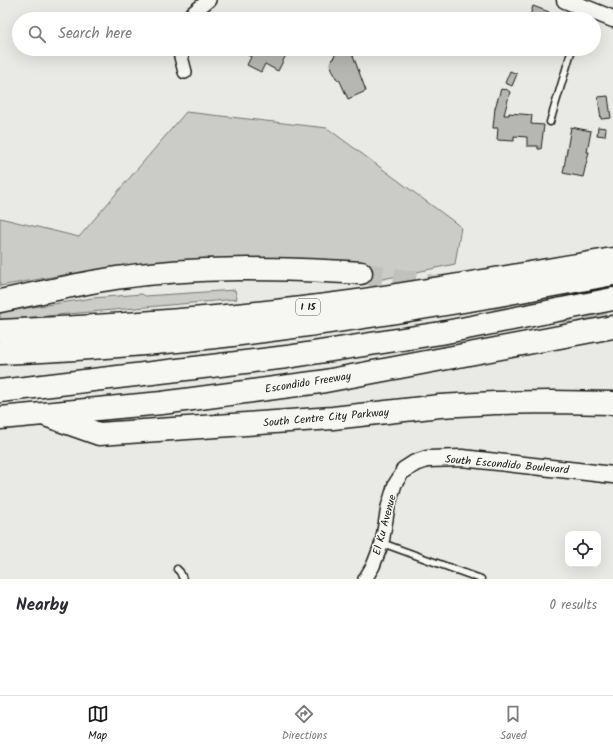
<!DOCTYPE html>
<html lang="en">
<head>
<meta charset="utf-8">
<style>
	:root { --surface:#fff; --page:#f7f7f7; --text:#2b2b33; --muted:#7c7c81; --line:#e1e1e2; --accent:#1c1c1c }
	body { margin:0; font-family:Kalam,sans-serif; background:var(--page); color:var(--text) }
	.controls { position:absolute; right:12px; bottom:12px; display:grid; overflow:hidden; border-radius:8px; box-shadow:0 4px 16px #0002 }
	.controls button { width:36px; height:36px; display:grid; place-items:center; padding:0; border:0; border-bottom:1px solid var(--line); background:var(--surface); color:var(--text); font:20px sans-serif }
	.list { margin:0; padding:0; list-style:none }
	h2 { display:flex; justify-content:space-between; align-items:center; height:52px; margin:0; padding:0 16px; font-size:17px }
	h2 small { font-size:13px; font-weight:400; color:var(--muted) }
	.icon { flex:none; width:22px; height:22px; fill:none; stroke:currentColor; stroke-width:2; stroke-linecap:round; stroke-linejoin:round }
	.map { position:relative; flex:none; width:613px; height:579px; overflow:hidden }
	.search { position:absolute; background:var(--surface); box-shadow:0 4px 16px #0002; left:12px; right:12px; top:12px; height:44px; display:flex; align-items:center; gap:10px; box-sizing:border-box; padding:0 14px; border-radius:22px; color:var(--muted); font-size:15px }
	.sheet { height:116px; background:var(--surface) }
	nav { display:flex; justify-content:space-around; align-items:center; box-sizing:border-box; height:56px; border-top:1px solid var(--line); background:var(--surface); font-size:11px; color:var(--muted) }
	nav a { display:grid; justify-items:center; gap:2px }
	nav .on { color:var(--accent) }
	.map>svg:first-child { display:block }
	.green { fill:#cbcbc7; stroke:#747472 }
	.building { fill:#b6b6b3; stroke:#1c1c1c }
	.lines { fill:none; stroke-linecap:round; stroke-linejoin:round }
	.motorway-tunnel { stroke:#c0c0bd; stroke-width:22; stroke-dasharray:22 11; stroke-linecap:butt }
	.service-casing { stroke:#1c1c1c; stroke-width:9 }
	.minor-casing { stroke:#1c1c1c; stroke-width:16 }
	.tertiary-casing { stroke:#1c1c1c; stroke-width:19 }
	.motorway-casing { stroke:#1c1c1c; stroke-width:25 }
	.service { stroke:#f6f6f2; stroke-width:6 }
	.minor { stroke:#f6f6f2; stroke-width:13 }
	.tertiary { stroke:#f6f6f2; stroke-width:16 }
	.motorway { stroke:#f6f6f2; stroke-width:22 }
	.labels { text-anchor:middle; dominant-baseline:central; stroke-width:3; stroke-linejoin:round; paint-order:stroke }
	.shield { fill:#f6f6f2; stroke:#5d5d5c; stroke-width:1 }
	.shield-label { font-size:10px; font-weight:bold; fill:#1c1c1c }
	.street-label { font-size:11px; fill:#1c1c1c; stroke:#f6f6f2 }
</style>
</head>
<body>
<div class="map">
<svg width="613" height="579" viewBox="0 0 613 579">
	<rect width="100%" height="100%" fill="#e9e9e5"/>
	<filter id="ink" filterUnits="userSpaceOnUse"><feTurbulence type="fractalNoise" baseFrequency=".025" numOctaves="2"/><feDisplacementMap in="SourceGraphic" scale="8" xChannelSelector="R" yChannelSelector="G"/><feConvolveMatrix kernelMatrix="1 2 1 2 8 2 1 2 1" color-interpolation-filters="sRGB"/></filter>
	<g filter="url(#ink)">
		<path class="green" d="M186,112L327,128L461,227L455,264L359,284L361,266L114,268L57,276L0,286V218L79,237Z
			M235,290L237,299L0,320V312L93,298L142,294L145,296Z"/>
		<path class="building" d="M533,6L549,12L547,17L551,19H529Z
			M249,49L254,51L255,49H279L287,53L278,71L265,64L261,72L247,65L251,57L246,54Z
			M332,49L351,50L366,91L348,99L340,81L336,78L330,64L332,59L334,58L333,57L335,56Z
			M510,71L517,74L512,86L505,83Z
			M501,89L505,90L506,89L510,92L504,115H509V113L532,115L531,124L544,125L541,149H538V146H527V137L514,136V141L497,140L498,128H493L495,108Z
			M608,96L611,118L601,119L598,97Z
			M571,127L591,131L587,152H589L583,177L563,173Z
			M598,127L606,128L605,136L597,135Z"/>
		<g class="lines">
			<path class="motorway-tunnel" d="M361,273L439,287
				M487,297L613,322"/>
			<defs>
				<path id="service" d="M585,19L589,10
					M550,122L572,49
					M382,543L481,579
					M177,569L180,572L183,579"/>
				<path id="minor" d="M185,19L209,0
					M179,49L185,72
					M365,579L373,566L382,543L388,507L395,484L404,470"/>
				<path id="tertiary" d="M565,0L613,19
					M404,470L415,463L427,459L462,458L613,475"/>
				<path id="motorway" d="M0,301C39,293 77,284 116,278C197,266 279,268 361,273
					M0,331C115,326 229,318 343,303C434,290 523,274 613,259
					M0,353C88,349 176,343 263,331C380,316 497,296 613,274
					M0,391L287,357L441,333L613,299
					M48,416L99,434L333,418L440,406L495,403L551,402L613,403
					M0,418L162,403L320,382L613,327"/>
			</defs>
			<use href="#service" class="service-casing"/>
			<use href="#minor" class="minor-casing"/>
			<use href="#tertiary" class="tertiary-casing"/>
			<use href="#motorway" class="motorway-casing"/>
			<use href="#service" class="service"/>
			<use href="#minor" class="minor"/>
			<use href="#tertiary" class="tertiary"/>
			<use href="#motorway" class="motorway"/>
		</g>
	</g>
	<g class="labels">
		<rect class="shield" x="296" y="299" width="24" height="16" rx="3"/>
		<g class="shield-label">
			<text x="308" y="307">I 15</text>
		</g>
		<g class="street-label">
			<text transform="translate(308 383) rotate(-9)">Escondido Freeway</text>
			<text transform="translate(326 418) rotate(-5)">South Centre City Parkway</text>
			<text transform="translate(507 465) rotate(5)">South Escondido Boulevard</text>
			<text transform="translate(385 525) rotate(-75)">El Ku Avenue</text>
		</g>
	</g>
</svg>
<div class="controls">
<button><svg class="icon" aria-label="locate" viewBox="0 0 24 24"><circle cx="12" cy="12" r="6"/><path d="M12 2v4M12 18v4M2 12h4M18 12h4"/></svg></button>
</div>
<div class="search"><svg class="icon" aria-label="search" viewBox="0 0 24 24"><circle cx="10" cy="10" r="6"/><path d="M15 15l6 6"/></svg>Search here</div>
</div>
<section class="sheet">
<h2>Nearby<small>0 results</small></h2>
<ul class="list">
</ul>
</section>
<nav>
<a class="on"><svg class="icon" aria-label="map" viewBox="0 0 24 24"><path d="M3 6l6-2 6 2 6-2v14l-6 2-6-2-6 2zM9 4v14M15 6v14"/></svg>Map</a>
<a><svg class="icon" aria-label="directions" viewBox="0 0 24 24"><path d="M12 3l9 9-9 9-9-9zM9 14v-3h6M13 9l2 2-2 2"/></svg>Directions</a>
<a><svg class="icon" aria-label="saved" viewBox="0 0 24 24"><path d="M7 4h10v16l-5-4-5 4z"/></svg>Saved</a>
</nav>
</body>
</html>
